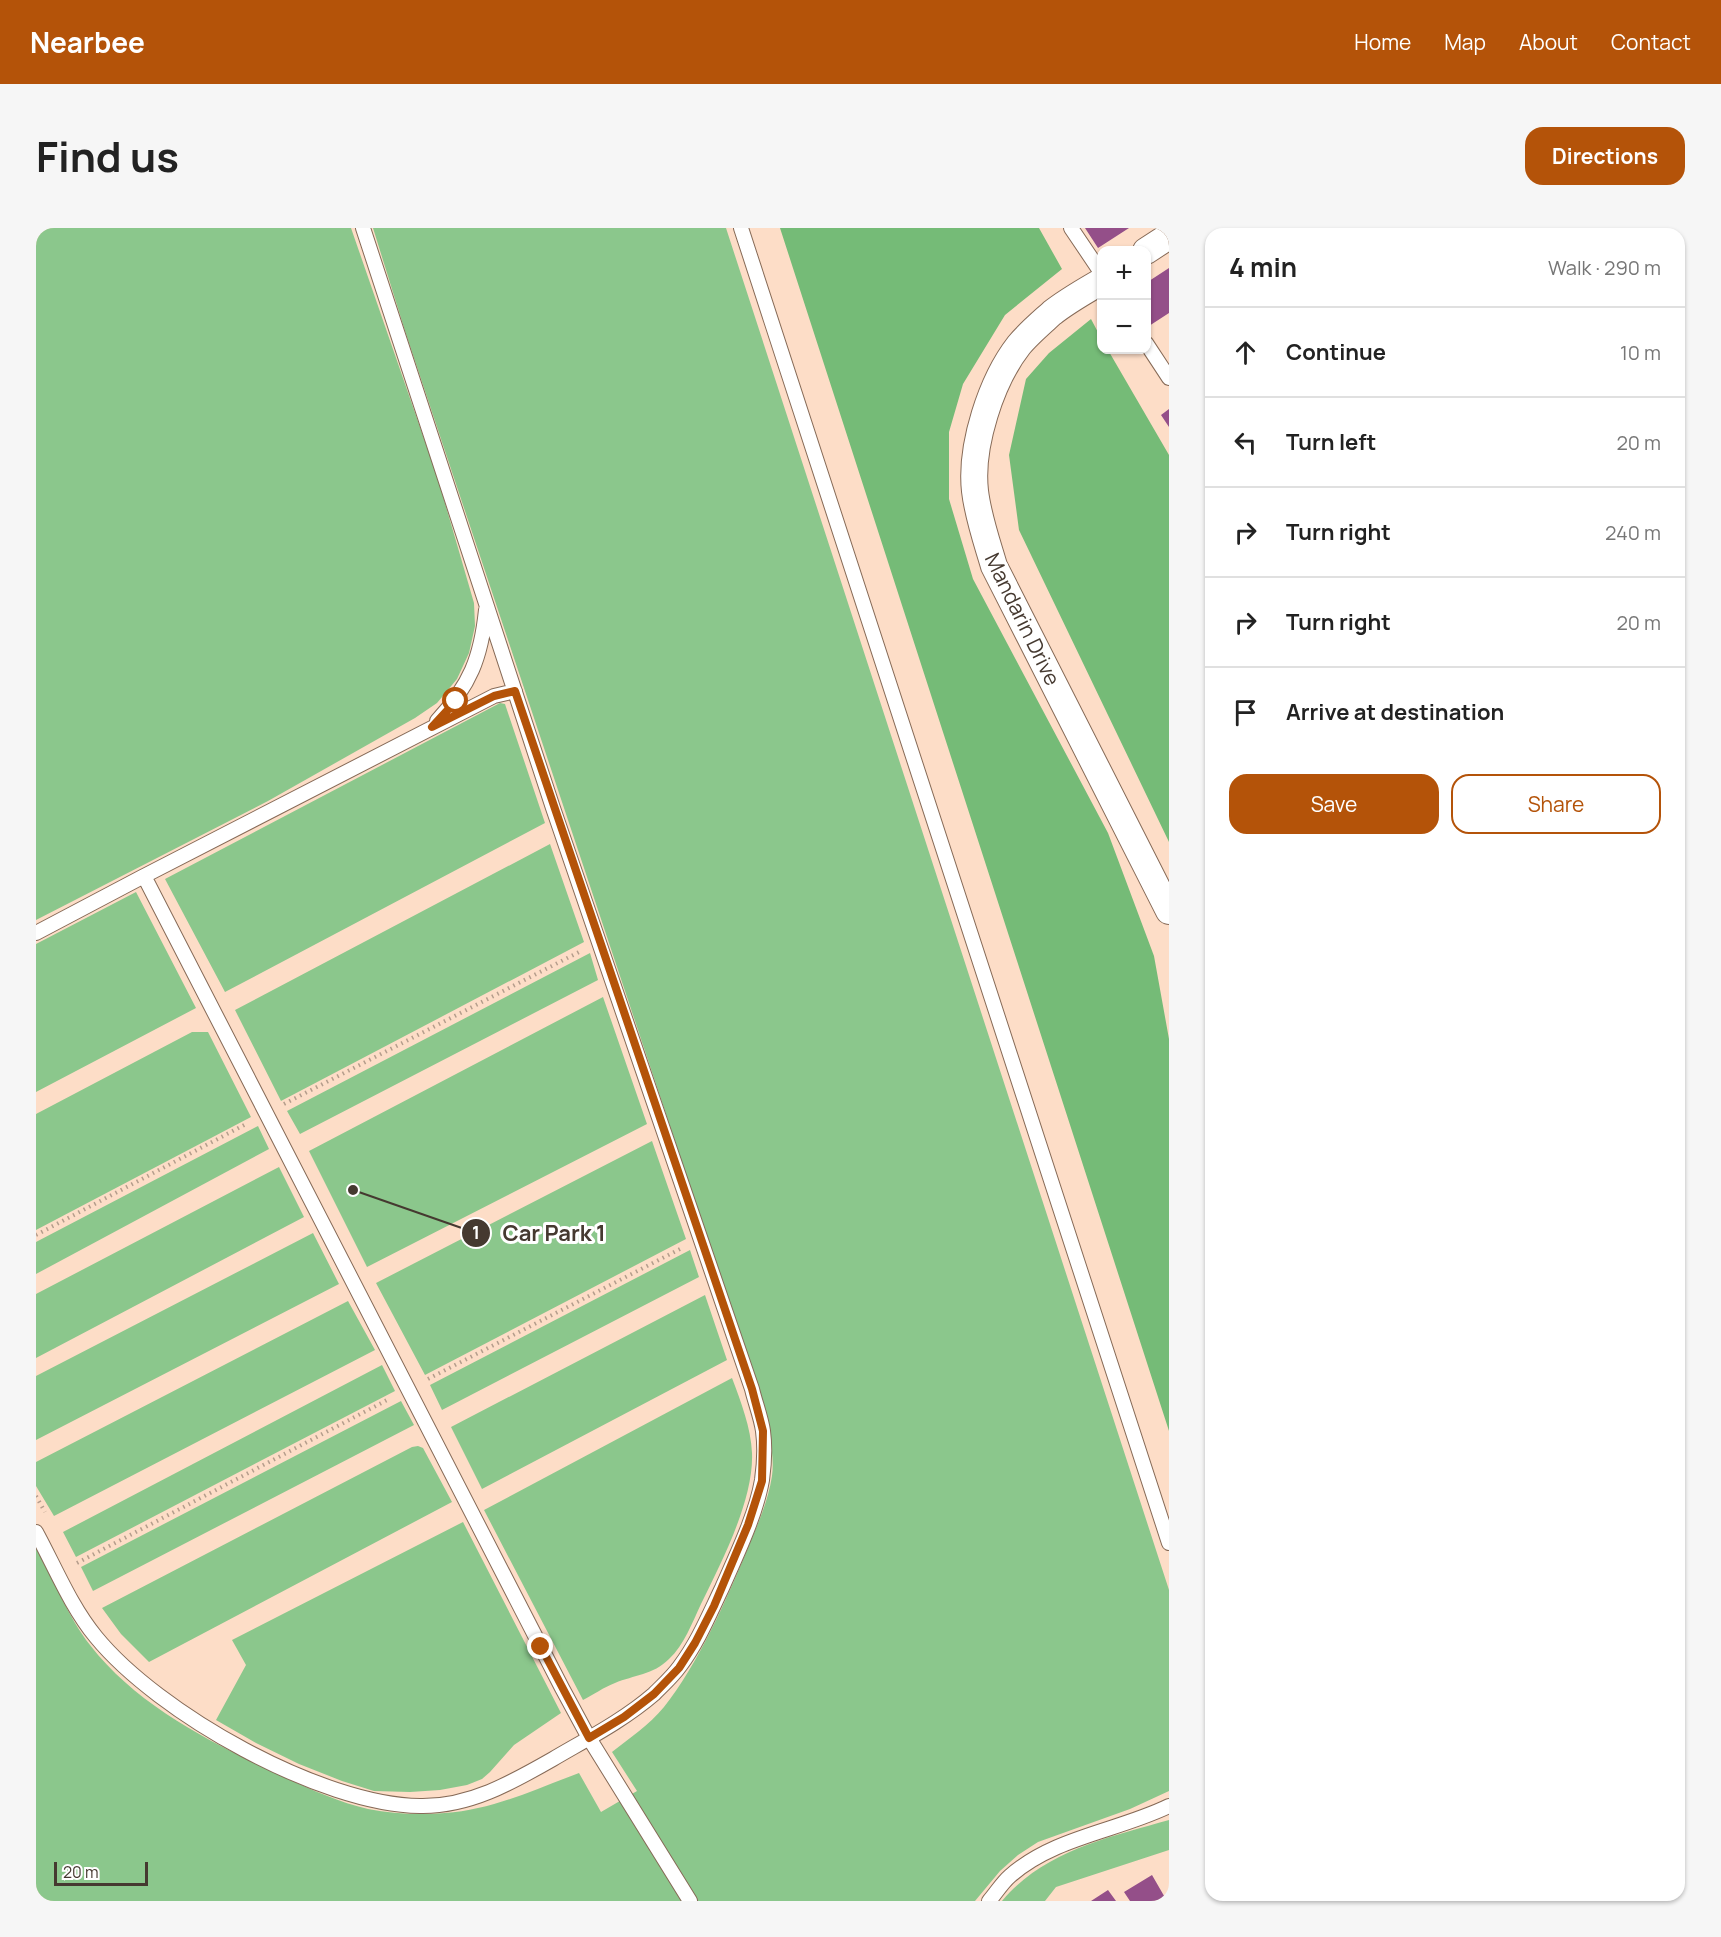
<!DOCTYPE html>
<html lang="en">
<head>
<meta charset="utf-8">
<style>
	:root { --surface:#fff; --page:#f6f6f6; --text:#222; --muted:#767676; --line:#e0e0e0; --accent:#b45309 }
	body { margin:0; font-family:Manrope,sans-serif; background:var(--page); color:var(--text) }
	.controls { position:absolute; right:18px; top:18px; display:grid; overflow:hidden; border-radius:12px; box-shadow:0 2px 4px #0004 }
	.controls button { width:54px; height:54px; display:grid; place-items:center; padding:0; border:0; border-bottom:2px solid var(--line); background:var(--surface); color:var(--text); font:30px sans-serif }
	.scale { position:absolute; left:18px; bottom:15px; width:94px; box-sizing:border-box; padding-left:6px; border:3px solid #453930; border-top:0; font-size:16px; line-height:21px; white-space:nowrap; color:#453930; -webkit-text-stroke:4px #fff; paint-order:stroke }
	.stop { position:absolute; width:18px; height:18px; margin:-14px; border:4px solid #b45309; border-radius:50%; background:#fff }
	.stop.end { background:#b45309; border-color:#fff; box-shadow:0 2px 6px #0008 }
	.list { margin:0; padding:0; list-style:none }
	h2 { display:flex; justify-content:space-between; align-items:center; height:78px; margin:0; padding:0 24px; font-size:26px }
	h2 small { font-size:20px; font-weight:400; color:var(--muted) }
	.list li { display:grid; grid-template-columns:39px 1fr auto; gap:18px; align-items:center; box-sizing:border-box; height:90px; padding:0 24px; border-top:2px solid var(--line) }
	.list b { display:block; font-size:22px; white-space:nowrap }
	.list em { font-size:20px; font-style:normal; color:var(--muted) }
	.actions { display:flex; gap:12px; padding:18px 24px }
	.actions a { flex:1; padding:14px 0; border:2px solid var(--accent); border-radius:18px; text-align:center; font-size:21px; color:var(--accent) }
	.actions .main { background:var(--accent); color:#fff }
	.icon { flex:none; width:33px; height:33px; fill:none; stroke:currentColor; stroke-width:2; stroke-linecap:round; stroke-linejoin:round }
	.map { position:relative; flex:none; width:1133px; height:1673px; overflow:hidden; border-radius:18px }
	header { display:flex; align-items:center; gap:36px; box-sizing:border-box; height:84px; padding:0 30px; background:var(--accent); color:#fff }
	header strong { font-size:28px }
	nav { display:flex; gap:33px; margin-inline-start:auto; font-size:21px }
	.intro { display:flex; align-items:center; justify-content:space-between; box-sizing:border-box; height:144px; padding:0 36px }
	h1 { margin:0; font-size:42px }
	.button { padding:15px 27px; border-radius:18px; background:var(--accent); color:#fff; font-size:21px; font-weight:700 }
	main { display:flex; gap:36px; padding:0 36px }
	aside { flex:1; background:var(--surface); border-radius:18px; box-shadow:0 2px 4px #0004 }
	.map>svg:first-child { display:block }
	.green { fill:#8bc78c }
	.forest { fill:#75bb77 }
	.building { fill:#944f89 }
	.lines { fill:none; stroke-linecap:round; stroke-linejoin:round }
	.service-casing { stroke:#866a57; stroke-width:16 }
	.minor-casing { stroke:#866a57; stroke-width:28 }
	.path { stroke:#b59d8c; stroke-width:4; stroke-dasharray:1.5 4.5; stroke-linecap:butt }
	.service { stroke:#fff; stroke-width:14 }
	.minor { stroke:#fff; stroke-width:26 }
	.route { stroke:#b45309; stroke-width:8 }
	.labels { text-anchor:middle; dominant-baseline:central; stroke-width:6; stroke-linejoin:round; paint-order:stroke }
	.street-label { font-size:21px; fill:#453930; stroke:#fff }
	.leader { fill:none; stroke:#453930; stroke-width:2 }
	.callout-dot { fill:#453930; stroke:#fff; stroke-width:2 }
	.mark-label { font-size:18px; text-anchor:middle; font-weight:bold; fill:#fff }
	.callout-label { font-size:22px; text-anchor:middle; font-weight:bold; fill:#453930; stroke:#fff; stroke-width:6; stroke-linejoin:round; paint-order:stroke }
</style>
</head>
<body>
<header>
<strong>Nearbee</strong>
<nav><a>Home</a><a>Map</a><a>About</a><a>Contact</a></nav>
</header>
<div class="intro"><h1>Find us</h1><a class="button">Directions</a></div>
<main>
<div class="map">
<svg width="1133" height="1673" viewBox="0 0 1133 1673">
	<rect width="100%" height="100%" fill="#fdddc7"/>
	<path class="green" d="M0,0H315L402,251L438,375L439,398L433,425L421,451L401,475L379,490L232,573L0,692Z
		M337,0H690L1133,1362V1563L1094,1581L1002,1614L982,1627L964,1643L939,1673H0V1318C17,1350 32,1389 54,1417C101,1478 176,1515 244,1547C271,1560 302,1574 332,1581C358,1586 383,1587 409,1585C456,1582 500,1561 543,1545L565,1584L601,1563L576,1524C594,1510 613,1497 628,1479C661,1438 691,1371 711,1322C721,1298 732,1274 736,1248C739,1226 732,1202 728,1180L369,103Z
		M464,475L469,476L509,595L189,764L129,651Z
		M514,616L548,714L245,873L199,782Z
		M100,664L160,780L0,864V716Z
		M554,725L562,752L264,906L251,883Z
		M567,769L611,896L331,1039L273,923Z
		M156,804H172L215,889L0,1002V886Z
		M222,898L233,921L0,1046V1014Z
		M616,913L650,1011L389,1147L340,1055Z
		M243,939L268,989L0,1130V1066Z
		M277,1005L303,1056L0,1212V1148Z
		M654,1022L663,1049L406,1182L394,1157Z
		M669,1067L691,1132L446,1261L415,1199Z
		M312,1073L339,1122L18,1288L0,1258V1234Z
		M346,1137L359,1163L40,1329L27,1304Z
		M696,1150C705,1174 715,1200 716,1225C718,1272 685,1335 665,1376C656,1395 648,1417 633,1431C617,1447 598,1447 579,1455C568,1459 557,1467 547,1472L448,1282Z
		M365,1173L378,1197L57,1363L45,1339Z
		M382,1218L387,1220L416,1274L113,1434L85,1406L66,1380L376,1219Z
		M427,1294L525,1485L478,1517L454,1544L446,1551L431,1557L404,1562L374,1564L338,1563L306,1553L263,1536L220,1515L180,1492L210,1437L196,1412Z
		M1133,1592V1622L1020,1659L1009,1673H966C1008,1623 1073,1609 1133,1592Z"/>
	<path class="forest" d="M744,0H1003L1026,41L969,87L927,156L913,204V271L937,351L1072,605L1118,728L1133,811V1203Z
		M1055,91L1065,110L1066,122H1072L1133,227V614L983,302L973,227L990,151L1013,125Z"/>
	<path class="building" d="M1049,0H1093L1062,20Z
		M1133,40V85L1113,98L1110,94V55Z
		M1133,181V199L1125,187Z
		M1116,1647L1131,1673H1094L1088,1664Z
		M1072,1662L1080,1673H1055Z"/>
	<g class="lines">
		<defs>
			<path id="service" d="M705,0L1133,1315
				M1035,0L1066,46
				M1110,115L1133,150
				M401,493C434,457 445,430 450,382
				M108,648L458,468L479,463
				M0,705L108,648L526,1460L553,1510L654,1673
				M0,1304C19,1339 35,1379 60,1409C122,1485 285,1577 384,1578C433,1579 475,1555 517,1531C551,1511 588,1492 618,1466C627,1457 637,1448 644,1438C662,1414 673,1387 686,1360C700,1328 720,1287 726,1252C728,1238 729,1218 727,1203C725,1189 719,1174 716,1161L517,580L327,0
				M953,1673C960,1665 966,1655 974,1648C1018,1609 1082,1603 1133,1578"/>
			<path id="minor" d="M1110,23L1133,8
				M1066,53C1049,63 1031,73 1016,85C1005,95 992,106 983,117C955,153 934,218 939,263C942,289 951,314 958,338L1133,683"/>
		</defs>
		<use href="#service" class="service-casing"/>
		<use href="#minor" class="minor-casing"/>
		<path class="path" d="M248,876L543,724
			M0,1007L210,896
			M392,1151L644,1021
			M0,1268L9,1284
			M41,1335L353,1171"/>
		<use href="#service" class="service"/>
		<use href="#minor" class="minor"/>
	</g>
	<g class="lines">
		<path class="route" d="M420,473L396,499L458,468L479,463L716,1161L727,1203L726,1253L712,1297L678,1378L659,1415L643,1440L618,1466L588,1489L553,1510L505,1419"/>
	</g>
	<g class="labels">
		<g class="street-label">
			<text transform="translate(987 391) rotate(64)">Mandarin Drive</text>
		</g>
	</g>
	<path class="leader" d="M317 962L440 1005"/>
	<g class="callout-dot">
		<circle cx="317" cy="962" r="6"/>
		<circle cx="440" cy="1005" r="15"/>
	</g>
	<g class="mark-label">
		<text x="440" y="1011">1</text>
	</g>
	<g class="callout-label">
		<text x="518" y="1013">Car Park 1</text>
	</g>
</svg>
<div class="controls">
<button>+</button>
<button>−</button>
</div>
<div class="scale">20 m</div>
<div class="stop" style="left:420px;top:473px"></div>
<div class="stop end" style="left:505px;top:1419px"></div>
</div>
<aside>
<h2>4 min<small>Walk · 290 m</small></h2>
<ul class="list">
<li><svg class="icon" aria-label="ahead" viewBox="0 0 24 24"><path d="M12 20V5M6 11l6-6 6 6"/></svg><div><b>Continue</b></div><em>10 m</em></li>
<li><svg class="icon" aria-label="left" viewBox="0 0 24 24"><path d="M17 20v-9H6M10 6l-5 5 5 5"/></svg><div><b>Turn left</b></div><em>20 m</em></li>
<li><svg class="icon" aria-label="right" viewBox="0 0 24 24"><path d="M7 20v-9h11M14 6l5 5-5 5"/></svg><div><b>Turn right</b></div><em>240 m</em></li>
<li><svg class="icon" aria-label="right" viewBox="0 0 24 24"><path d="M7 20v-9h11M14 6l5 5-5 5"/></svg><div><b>Turn right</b></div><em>20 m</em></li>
<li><svg class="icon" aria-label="arrive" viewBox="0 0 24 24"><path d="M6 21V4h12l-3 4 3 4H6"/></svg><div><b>Arrive at destination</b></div></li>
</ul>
<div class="actions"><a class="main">Save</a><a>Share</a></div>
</aside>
</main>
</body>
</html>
